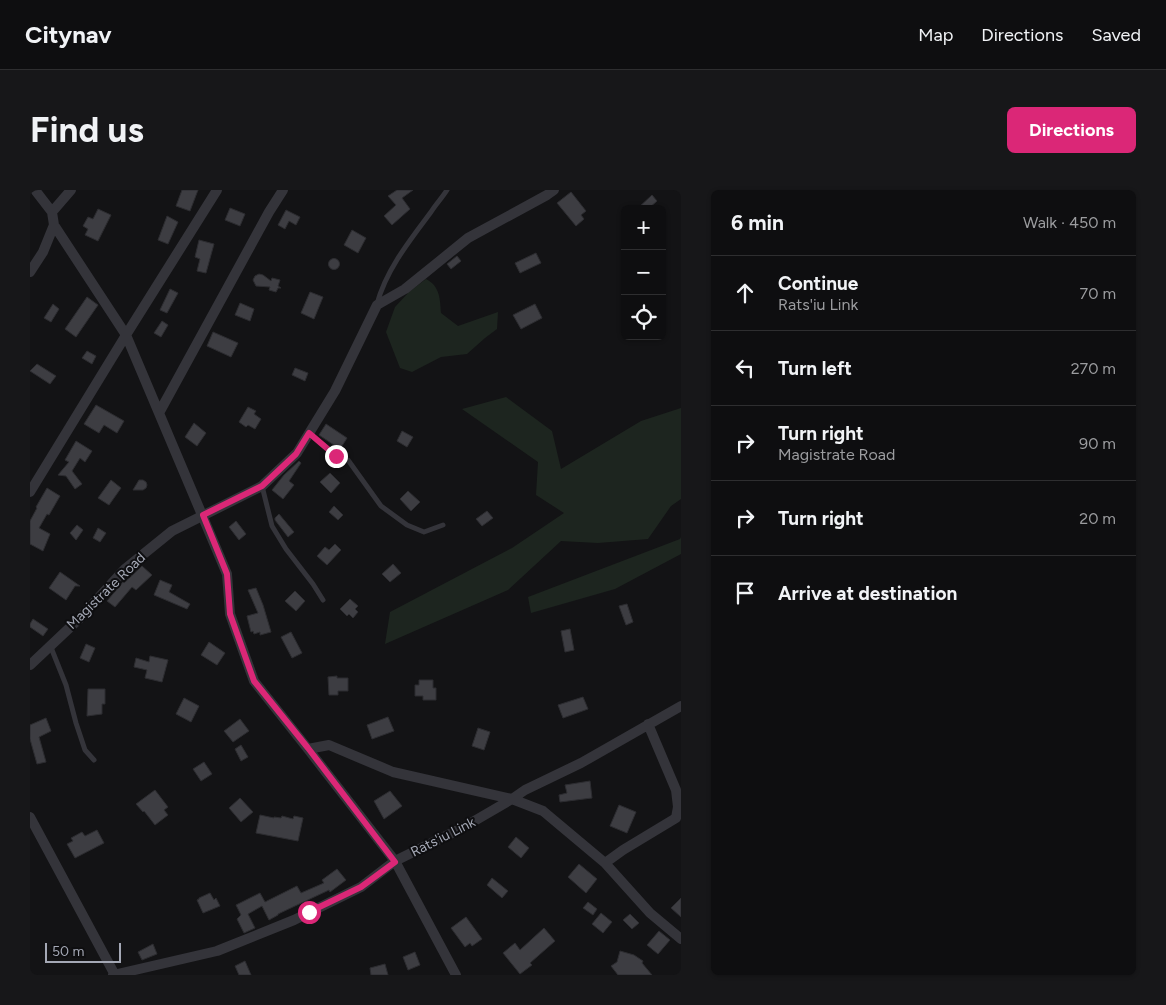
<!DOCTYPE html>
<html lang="en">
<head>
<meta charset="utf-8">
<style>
	:root { --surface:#0e0e10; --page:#171719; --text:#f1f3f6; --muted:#9b9c9f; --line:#2e2e30; --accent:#db2777 }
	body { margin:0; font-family:Figtree,sans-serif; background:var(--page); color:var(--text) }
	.controls { position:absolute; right:15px; top:15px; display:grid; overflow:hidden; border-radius:8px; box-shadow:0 1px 4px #0004 }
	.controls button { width:45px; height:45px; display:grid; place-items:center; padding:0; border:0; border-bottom:1px solid var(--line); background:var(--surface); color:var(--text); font:25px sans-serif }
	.scale { position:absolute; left:15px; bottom:12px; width:76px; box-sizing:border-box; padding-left:5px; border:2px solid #a4a8b5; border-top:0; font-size:14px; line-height:18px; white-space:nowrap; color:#a4a8b5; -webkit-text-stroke:4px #0e0e10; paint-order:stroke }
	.stop { position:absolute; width:15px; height:15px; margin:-11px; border:4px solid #db2777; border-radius:50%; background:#fff }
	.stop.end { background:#db2777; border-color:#fff; box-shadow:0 1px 5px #0008 }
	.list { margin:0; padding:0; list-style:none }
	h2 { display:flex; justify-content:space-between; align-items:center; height:65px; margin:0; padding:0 20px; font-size:21px }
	h2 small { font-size:16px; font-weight:400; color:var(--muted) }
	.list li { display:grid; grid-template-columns:32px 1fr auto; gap:15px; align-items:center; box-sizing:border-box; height:75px; padding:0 20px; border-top:1px solid var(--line) }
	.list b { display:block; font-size:19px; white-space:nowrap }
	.list p { margin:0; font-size:16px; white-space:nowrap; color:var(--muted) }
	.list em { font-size:16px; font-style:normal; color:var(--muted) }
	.icon { flex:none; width:28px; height:28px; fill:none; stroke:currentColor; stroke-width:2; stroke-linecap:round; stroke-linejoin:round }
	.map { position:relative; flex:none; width:651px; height:785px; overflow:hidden; border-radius:8px }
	header { display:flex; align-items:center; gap:30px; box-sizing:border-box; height:70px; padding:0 25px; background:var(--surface); border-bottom:1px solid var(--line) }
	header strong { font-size:24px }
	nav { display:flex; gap:28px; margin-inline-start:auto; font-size:18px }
	.intro { display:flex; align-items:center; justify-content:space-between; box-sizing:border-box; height:120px; padding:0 30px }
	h1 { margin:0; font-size:35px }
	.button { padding:12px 22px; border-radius:8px; background:var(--accent); color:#fff; font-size:18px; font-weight:700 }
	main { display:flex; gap:30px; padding:0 30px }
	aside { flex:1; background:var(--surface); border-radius:8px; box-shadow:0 1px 4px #0004 }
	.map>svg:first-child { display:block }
	.green { fill:#1d251f }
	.building { fill:#3d3d42; stroke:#2d2d31 }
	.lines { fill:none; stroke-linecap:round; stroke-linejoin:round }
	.service { stroke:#34343a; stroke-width:5 }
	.minor { stroke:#34343a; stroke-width:10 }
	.route { stroke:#db2777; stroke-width:6 }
	.labels { text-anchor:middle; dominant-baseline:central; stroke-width:4; stroke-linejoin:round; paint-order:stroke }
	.street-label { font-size:14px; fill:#a4a8b5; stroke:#0e0e10 }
</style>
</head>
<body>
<header>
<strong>Citynav</strong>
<nav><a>Map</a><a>Directions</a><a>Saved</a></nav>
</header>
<div class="intro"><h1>Find us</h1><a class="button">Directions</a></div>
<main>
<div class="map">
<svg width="651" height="785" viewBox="0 0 651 785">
	<rect width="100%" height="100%" fill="#131315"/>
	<path class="green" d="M396,89C410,96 410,109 411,123L428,136L468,122L467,139L455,148L437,164L411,167L382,182L370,178L356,142L365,117L379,102Z
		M476,207L522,241L531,279L611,231L651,218V309L641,316L618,349L568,353L531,351L478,400L355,454L360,422L482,358L534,323L506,305L508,272L432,219Z
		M651,347V364L585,399L501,423L498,407L650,349Z"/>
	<path class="building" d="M152,0H168L160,21L146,16Z
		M367,0H383L372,8L380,19L362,35L354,26L366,15L358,6Z
		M541,2L556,21L551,25L554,29L546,36L527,13Z
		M622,5L627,11L618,19H607Z
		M200,18L215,24L210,36L195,30Z
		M68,19L81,25L68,51L55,45L58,39L53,36L58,27L63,29Z
		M256,20L270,27L266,35L259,31L255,39L248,35Z
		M137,26L148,32L138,54L128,50Z
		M322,40L336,48L328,63L314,55Z
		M169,50L184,54L176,83L167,81L170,69L165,67Z
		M506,63L511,73L490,83L485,73Z
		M427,66L431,71L421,79L417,74Z
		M298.5 74a5.5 5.5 0 1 1 11 0a5.5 5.5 0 1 1-11 0Z
		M229,84L233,85L241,91L242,88L250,90L248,96L251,98H248L246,102L239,100L240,97L226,96L223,90L225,86Z
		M140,99L148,103L137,123L130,120Z
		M280,102L293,107L284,129L271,123Z
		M57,107L68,115L46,147L35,139Z
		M210,113L224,119L220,131L205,125Z
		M23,114L29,119L21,132L14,128Z
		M505,114L512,128L491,139L483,125Z
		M132,131L138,135L131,147L124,143Z
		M183,142L208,153L201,167L177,156Z
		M57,161L66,166L62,174L52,168Z
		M7,174L26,186L20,194L0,181Z
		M265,178L278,183L275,191L262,185Z
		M66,215L94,231L87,243L74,235L69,243L54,234Z
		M218,217L226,221L224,224L231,229L225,239L218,235L216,237L209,232Z
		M164,233L176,243L167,256L155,247Z
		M296,234L317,248L310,259L289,245Z
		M372,241L383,247L377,257L367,251Z
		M46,251L62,261L55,272L50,268L42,281L52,294L45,299L36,286L28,285L39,272L35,270Z
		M269,271L271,273L259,291L264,295L253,309L242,300L254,285Z
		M300,283L310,293L301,303L290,292Z
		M81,290L91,298L79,315L68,308Z
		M109,290H113L116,292L117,295L116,298L113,300H103Z
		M17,298L30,306L19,325L17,324L9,338L20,344L13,361L0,354V331L7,318L6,317Z
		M378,301L390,312L381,321L370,309Z
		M304,316L313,325L308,330L299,322Z
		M457,321L463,328L452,336L446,329Z
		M249,324L264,342L258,347L245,330V328Z
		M206,331L216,344L209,350L199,337Z
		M47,335L53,340L46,350L40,343Z
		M68,338L76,343L70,352L63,348Z
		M305,354L311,360L297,375L287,366L295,357L299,360Z
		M363,374L371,383L360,392L352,384Z
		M112,376L122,385L106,400L102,397L85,417L77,411L93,392L94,393Z
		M30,382L50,396H45L36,410L19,398Z
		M130,390L142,395L139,402L160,414L157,419L124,405Z
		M226,398L233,415L241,442L230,445V442L224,444L223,441L221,442L217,426L228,423L218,400Z
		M265,401L275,411L266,421L255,411Z
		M320,409L328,416L325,419L328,422L323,428L319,424L317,426L310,419Z
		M597,414L603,432L596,435L589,416Z
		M3,429L18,439L13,446L0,437V434Z
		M540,439L544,460L535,462L531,441Z
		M261,442L272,463L262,468L251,447Z
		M179,452L195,463L187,475L171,465Z
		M56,454L65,458L59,472L50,468Z
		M120,466L138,470L132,492L115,488L117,480L104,477L106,468L119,472Z
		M307,486V488H318V501H308V505H299L298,487Z
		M389,490H403V498H406V510H393V506H385V495H389Z
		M58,499H75V514H72V524L57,526Z
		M553,507L558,519L533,528L528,515Z
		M154,508L169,516L161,532L146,524Z
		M358,527L364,541L342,549L337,535Z
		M16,528L21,541L9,547L16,572L7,574L0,549V535Z
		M210,529L219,541L203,552L194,541Z
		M448,538L460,542L454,560L442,556Z
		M211,555L218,567L211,571L205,559Z
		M174,572L182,584L171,591L163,579Z
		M560,591L562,608L530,612L529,605L537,603L535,595Z
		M125,600L138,617L134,620L138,625L125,635L114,621L113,622L106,614Z
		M360,601L372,616L354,629L344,611Z
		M210,608L223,622L211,632L199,618Z
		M589,615L606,622L597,643L580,636Z
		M230,625L244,628V627L251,628L252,626L263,629L264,626L273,628L268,651L226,643Z
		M67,640L74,653L45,668L37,654L43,651L41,648L52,642L55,646Z
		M486,647L499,658L491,668L478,657Z
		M549,674L567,689L556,703L538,687Z
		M307,679L316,690L300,702L299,700L248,724V725L239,730L232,716L218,724L225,738L214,743L207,729L211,725L206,715L230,703L235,712L267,696L271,703L294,693L292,690Z
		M462,688L478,701L472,708L457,695Z
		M180,703L184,710L186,708L190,716L173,723L167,710L169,709V708Z
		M651,708V727L641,718Z
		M558,712L567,719L563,725L553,718Z
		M571,723L582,732L573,743L562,734Z
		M600,724L609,733L602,739L593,730Z
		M436,727L452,749L442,756L440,753L435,757L421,738Z
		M514,738L525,751L500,773L502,775L490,784L473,763L485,753L490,760Z
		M629,741L640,750L628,764L617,755Z
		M123,754L127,764L112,770L108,762Z
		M590,761L604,765L613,771L612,773L622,785H588L581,776L587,772Z
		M385,762L390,775L378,780L373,767Z
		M215,771L221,785H209L205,776Z
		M355,774L358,785H341L340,778Z"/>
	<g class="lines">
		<path class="service" d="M347,114C356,80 380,50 401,22C406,14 412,8 417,0
			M279,243L306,266L318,270L351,316L377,335L394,342L413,335
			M232,296L242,336L256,359L283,394L293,410
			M20,455L36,495L46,533L55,560L64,570"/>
		<path class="minor" d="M5,0L22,22L24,35L96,145L197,384L200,424L224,491L278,559L365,671L426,785
			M22,22L41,0
			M0,82L13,62L24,35
			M129,223L239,22L253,0
			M0,302L96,145L187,0
			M0,475L51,427L95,379L142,341L232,296L267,263L305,201L347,115L375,99L438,48L517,5L524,0
			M278,559L299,555L363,582L482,609L513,621L575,673L620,723L651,749
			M0,627L85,785
			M575,673L593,660L646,628L648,617L646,600L618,534
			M83,785L187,761L264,730L331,697L365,671L434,637L482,609L495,600L551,573L651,516"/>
	</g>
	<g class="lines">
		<path class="route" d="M279,722L331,697L365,672L278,558L224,491L200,424L197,384L173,325L232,296L266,264L279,243L306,266"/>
	</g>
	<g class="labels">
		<g class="street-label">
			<text transform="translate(76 401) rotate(-44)">Magistrate Road</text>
			<text transform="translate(413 647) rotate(-27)">Rats'iu Link</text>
		</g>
	</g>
</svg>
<div class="controls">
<button>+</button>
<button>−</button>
<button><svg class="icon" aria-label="locate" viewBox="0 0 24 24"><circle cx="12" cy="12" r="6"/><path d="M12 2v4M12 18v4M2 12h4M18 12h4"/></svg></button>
</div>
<div class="scale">50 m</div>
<div class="stop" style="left:279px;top:722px"></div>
<div class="stop end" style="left:306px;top:266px"></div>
</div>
<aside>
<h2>6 min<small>Walk · 450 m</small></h2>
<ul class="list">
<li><svg class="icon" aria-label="ahead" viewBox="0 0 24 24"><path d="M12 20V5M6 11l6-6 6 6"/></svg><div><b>Continue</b><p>Rats'iu Link</p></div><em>70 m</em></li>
<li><svg class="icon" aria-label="left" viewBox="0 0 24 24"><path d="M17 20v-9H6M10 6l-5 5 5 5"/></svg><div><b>Turn left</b></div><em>270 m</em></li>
<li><svg class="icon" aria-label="right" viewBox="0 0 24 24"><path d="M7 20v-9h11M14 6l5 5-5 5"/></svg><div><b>Turn right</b><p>Magistrate Road</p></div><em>90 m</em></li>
<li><svg class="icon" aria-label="right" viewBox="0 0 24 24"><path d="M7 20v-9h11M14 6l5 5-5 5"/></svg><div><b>Turn right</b></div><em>20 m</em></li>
<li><svg class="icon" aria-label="arrive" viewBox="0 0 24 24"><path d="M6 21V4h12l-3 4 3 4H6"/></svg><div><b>Arrive at destination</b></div></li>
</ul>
</aside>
</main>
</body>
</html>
